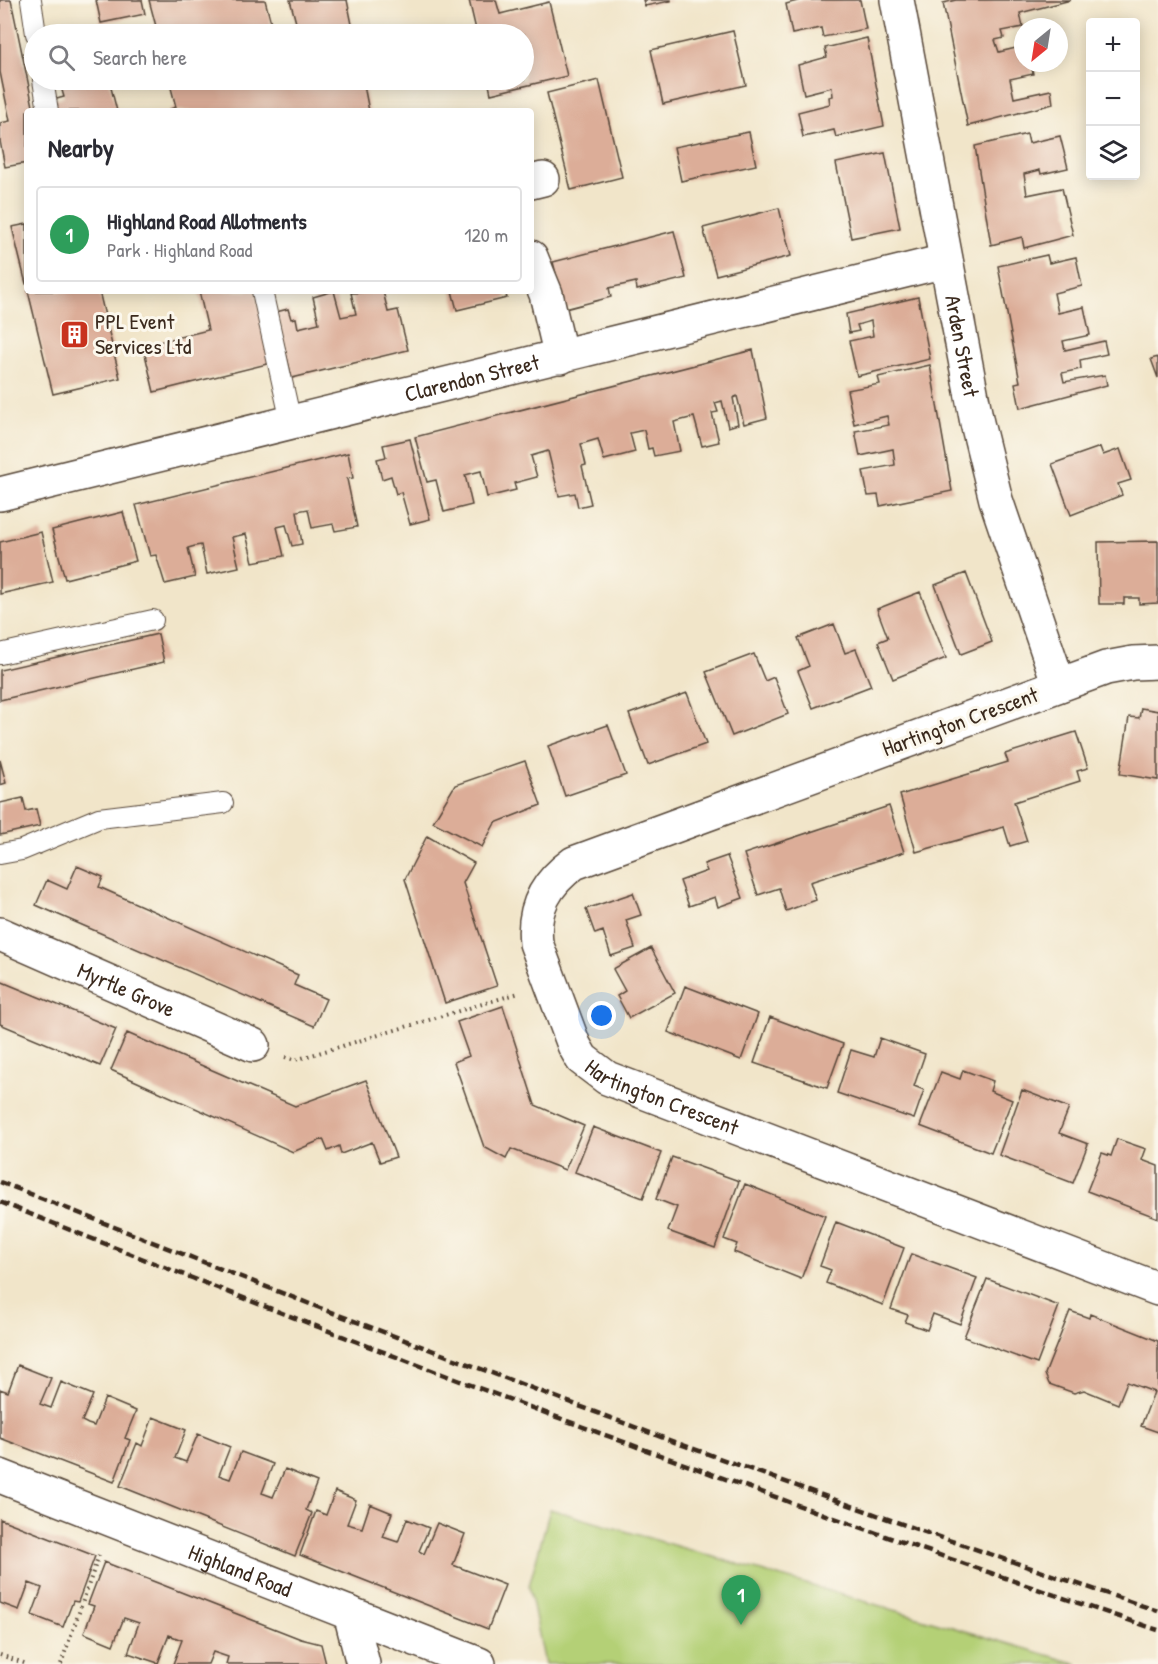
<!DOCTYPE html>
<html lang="en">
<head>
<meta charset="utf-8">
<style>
	:root { --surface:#fff; --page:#f2f2f3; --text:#2b2b33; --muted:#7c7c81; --line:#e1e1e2; --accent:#c8321e }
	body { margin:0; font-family:"Patrick Hand",sans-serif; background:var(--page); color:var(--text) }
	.controls { position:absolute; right:18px; top:18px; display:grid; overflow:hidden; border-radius:6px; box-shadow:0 3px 15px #0003 }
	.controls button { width:54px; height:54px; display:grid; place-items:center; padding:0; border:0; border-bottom:2px solid var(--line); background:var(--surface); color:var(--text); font:30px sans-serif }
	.compass { position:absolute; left:1014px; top:18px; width:54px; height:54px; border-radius:50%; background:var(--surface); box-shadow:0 3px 15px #0003; rotate:210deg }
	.you { position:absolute; left:602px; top:1016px; width:21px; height:21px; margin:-15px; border:4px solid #fff; border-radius:50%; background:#1a73e8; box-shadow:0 0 0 9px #1a73e833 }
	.badge { display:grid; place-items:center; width:39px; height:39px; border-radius:50%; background:var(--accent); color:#fff; font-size:20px; font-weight:700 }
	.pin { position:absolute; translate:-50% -50px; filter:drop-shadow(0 2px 3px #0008) }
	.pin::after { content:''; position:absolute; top:32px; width:21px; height:18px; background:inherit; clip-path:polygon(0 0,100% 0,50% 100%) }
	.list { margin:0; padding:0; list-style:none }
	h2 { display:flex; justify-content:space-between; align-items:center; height:78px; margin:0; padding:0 24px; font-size:26px }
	h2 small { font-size:20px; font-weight:400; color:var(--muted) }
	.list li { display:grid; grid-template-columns:39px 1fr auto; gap:18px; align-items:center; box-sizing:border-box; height:96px; margin:0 12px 12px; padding:0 12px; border:2px solid var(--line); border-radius:6px }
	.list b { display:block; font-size:22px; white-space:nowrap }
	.list p { margin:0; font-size:20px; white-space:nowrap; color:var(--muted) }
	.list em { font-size:20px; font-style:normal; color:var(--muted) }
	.icon { flex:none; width:33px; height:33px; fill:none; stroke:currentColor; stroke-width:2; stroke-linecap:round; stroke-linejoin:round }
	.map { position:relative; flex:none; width:1158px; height:1664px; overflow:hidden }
	.search { position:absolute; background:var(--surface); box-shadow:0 3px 15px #0003; left:24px; top:24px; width:510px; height:66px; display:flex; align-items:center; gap:15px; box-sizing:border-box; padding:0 21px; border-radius:33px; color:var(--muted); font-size:22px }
	.panel { position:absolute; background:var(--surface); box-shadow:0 3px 15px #0003; left:24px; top:108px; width:510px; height:186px; border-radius:6px }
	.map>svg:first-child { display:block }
	.garden { fill:#b4d076; stroke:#787d4a; stroke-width:1.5 }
	.building { fill:#dcad98 }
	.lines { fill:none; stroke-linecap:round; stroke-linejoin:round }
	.lane-casing { stroke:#564638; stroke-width:22 }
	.street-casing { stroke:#564638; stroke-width:36 }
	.path { stroke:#564638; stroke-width:4; stroke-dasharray:1.5 4.5; stroke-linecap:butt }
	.lane { stroke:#fff; stroke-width:20 }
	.street { stroke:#fff; stroke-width:33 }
	.rail { stroke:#3b2a1e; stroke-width:4.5; stroke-dasharray:9 4.5; stroke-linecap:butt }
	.labels { text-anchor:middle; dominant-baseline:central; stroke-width:6; stroke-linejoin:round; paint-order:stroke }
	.poi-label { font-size:22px; fill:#3b2a1e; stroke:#fbf7ec; text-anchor:start }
	.street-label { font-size:22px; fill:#3b2a1e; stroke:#fbf7ec }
</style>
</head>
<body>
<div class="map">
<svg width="1158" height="1664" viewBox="0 0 1158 1664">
	<rect width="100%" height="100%" fill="#fbf7ec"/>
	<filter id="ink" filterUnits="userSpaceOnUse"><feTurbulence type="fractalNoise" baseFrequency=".0167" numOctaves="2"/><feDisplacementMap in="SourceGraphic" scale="12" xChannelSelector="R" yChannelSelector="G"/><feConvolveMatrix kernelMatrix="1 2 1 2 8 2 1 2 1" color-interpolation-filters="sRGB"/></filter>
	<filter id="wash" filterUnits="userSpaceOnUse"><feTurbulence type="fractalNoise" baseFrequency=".008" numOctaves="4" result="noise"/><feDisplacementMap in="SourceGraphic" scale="24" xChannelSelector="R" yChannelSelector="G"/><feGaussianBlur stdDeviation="1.35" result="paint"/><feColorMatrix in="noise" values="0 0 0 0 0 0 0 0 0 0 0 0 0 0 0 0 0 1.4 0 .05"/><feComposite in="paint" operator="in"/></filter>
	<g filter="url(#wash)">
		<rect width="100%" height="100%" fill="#f1e5c9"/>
		<path class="garden" d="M550,1509L1078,1664H545L529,1586Z"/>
		<g id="blocks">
			<path class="building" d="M0,0H11L34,111H27V163L5,167L0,141V123L10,121L0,72Z
				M96,0H142L145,14L101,23Z
				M149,0H265L274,34H158Z
				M290,0H347L354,34H299Z
				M469,0H496L500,14L549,2L567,76L491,94L488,80H524V34H477Z
				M643,0H671V1L645,6Z
				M801,0H860L866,29L823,37L821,28L792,34L786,4Z
				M956,0H1071L1020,13L1023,27L1002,31L1004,38L995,40L999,52L1020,47L1023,50V63H1031L1033,74L1010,79L1014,98L1051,90L1053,104L968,126L943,3Z
				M733,31L746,85L663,104L651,50Z
				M867,38L884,126L836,137L834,130L803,137L798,112L830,104L829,97L833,96L832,87L804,94L798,65L827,57L825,48Z
				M59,80H109L117,111H56L53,100L64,97Z
				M169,80H363L369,111H170V109L176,107Z
				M599,80L622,177L571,190L547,93Z
				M749,132L756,165L681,181L674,147Z
				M1027,134L1029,143L1060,136L1068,168L1041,174L1040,170L1024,174L1027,195L1062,188L1073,235L1024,248L1022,237L991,245L975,146Z
				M885,153L900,228L851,238L836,163Z
				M779,208L791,256L716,275L703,228Z
				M27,224V284H26L12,227Z
				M674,231L686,278L637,290L636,282L609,288L611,297L565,309L553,262Z
				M1047,255L1049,263L1076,257L1082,286L1054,293L1058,313L1084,307L1090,335L1063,341L1065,350L1104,341L1107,354L1080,360L1081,369L1062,373L1064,382L1105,375L1107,385L1020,408L1015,383L1020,382L998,266Z
				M28,291H99L120,378L53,394Z
				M199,291H256L271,363L154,392L143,346L208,330Z
				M334,291L341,317L356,314L351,293L383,291L388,312L398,310L408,350L292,378L276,312L288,309L291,319L296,318L298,328L319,323L313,297Z
				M452,291H505L507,298L457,310Z
				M918,297L930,359L857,376L849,341L873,336L871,321L857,325L859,331L849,333L846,314Z
				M753,350L767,418L744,424L737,396L733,398L738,424L728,427L722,401L715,403L718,412L712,413L719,442L702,446L694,417L674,422L680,451L654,456L652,448L648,449L644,430L630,433L635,452L604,460L598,439L581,444L586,465L582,466L591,504L578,507L575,493L559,496L548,451L531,456L537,477L514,483L516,490L487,497L481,471L465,475L472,505L444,512L436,480L427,482L415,437Z
				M1158,357V378L1151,359Z
				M930,365L952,491L880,506L878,495L868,496L863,471L895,465L893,449L860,456L855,431L889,425L887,416L854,424L847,390L880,384L878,377Z
				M410,439L430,519L410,524L401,492L396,494L391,476L382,479L377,459L386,457L383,445Z
				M1100,447L1103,455L1120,449L1131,480L1118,484L1122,495L1071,515L1052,464Z
				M348,453L353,478L347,479L357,527L335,531L333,524L312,528L308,509L297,511L302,544L292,546L286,525L277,527L284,556L253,562L246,534L232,537L239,567L207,574L201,545L195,546L188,548L195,577L165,584L156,555L150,556L136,505Z
				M123,512L136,561L65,579L52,530Z
				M41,532L53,582L0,594V542Z
				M1158,541V603L1139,604V598H1124V604H1099L1098,542Z
				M966,573L992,642L961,654L935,585Z
				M920,592L946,658L893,679L878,642L888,638L877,609Z
				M834,624L845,653L856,649L871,686L813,708L798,671L809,666L798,638Z
				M158,634L164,662L0,700V670Z
				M754,654L765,681L774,677L788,714L732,736L706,672Z
				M687,693L706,744L648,765L629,714Z
				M1141,708L1158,711V780L1120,774L1129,717L1139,718Z
				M608,725L626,775L565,796L548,746Z
				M1076,732L1088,768L1077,771L1080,781L1014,802L1027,841L1010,846L1004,827L916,852L900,795L1008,762L1005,754Z
				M0,760L6,783L0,785Z
				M525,761L541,805L495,823L482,847L433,822L455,785Z
				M23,798L26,811L36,809L40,826L0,835V803Z
				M889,806L904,852L810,882L816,900L786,911L779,888L758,895L744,854Z
				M427,836L474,863L463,883L497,986L445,1003L405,879Z
				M727,856L743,898L718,907L715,897L689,906L680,881L707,871L704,864Z
				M77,866L103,877L99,887L298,975L294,985L326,999L314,1026L36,905L47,880L67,889Z
				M633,893L641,915L626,920L635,948L611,956L603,931L595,934L586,909Z
				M651,948L675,993L629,1018L617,996L625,991L613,969Z
				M0,981L116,1029L100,1066L0,1024Z
				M685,986L758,1014L741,1060L668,1032Z
				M503,1006L535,1105L584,1126L565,1170L511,1149L506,1159L484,1147L454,1062L469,1056L457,1022Z
				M770,1017L843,1044L827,1088L754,1063Z
				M127,1033L295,1106L366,1080L396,1157L380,1162L372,1142L341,1154L339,1146L328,1151L323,1139L293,1152L111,1070Z
				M880,1038L925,1054L914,1086L924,1090L914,1119L837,1093L851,1050L874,1057Z
				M963,1070L993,1081L990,1091L1012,1100L991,1153L920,1126L941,1072L960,1079Z
				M1022,1090L1069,1108L1059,1133L1088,1144L1073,1183L999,1155Z
				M593,1127L661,1153L643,1198L575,1172Z
				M1117,1139L1146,1149L1142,1160L1158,1166V1218L1087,1191L1102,1153L1111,1156Z
				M672,1157L739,1181L715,1248L668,1231L677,1207L656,1199Z
				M745,1184L825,1216L801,1279L734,1252L737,1244L724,1239Z
				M836,1222L904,1248L883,1305L826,1283L831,1270L820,1266Z
				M911,1254L977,1278L960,1324L933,1314L927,1330L905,1322L908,1315L891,1309Z
				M987,1279L1059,1306L1037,1364L964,1337Z
				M1070,1311L1089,1318L1090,1314L1158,1341V1432L1141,1426L1154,1392L1127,1382L1118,1404L1084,1390L1074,1393L1049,1384L1045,1374Z
				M18,1365L51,1378L40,1404L51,1408L61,1382L93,1395L82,1421L88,1424L94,1426L105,1398L136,1411L125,1438L130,1440L114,1482L0,1438V1389L8,1392Z
				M153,1417L186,1430L175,1458L186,1462L198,1434L230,1447L219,1475L224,1477L230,1479L241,1452L273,1464L262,1493L273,1497L285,1469L317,1482L306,1510L312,1513L295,1556L120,1486L137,1443L142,1446Z
				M335,1491L356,1500L347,1524L362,1528L370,1504L392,1513L383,1537L398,1542L407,1519L429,1528L419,1551L424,1554L437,1523L465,1534L453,1565L505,1585L488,1629L300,1555L316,1511L326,1515Z
				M0,1519L95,1556L78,1602L73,1601L63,1627L32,1615L42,1588L29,1583L19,1610L0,1603Z
				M104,1562L301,1639L321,1644L326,1664H226L228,1657L213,1652L208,1664H173L182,1640L169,1635L158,1663L128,1653L139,1623L124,1618L113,1645L84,1633L94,1606L88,1604Z"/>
		</g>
	</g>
	<g filter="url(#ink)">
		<use href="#blocks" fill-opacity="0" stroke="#564638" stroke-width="1.5"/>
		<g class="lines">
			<defs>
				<path id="lane" d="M31,0L36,34
					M43,80L48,111
					M262,291L291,422
					M0,654L153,620
					M0,854L22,850L99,818L223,803"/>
				<g id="street">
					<path id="s1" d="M897,0L977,423L996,500L1059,685"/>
					<path d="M531,182L543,179"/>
					<path d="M531,257L546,294L561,357"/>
					<path id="s2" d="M0,494L945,261"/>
					<path id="s3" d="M1158,662L1133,663L1106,668L574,863C546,883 532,908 536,943L574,1045L582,1059L607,1078L1158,1289"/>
					<path id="s4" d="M0,934L253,1045"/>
					<path id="s5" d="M0,1476L479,1664"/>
					<path d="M350,1613L363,1664"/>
				</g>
			</defs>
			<use href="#lane" class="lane-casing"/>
			<use href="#street" class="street-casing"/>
			<path class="path" d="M285,1057L295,1060L519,993
				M0,1655L27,1664
				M61,1664L100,1552"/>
			<use href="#lane" class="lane"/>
			<use href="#street" class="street"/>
			<path class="rail" d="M0,1182L320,1308L669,1440L916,1529L1158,1611
				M0,1202C382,1355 768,1499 1158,1630"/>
		</g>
	</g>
	<defs>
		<symbol id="building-square" viewBox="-11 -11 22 22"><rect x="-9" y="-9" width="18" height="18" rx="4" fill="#c8321e" stroke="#fbf7ec"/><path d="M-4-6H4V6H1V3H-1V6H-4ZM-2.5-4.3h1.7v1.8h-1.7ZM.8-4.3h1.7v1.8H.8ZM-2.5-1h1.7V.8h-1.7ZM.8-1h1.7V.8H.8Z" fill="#fff"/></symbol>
	</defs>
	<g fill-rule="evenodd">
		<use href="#building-square" x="58" y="318" width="33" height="33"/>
	</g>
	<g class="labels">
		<g class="poi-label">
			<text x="95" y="321">PPL Event<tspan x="95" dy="25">Services Ltd</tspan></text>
		</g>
		<g class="street-label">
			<text stroke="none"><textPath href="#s1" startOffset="352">Arden Street</textPath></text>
			<text stroke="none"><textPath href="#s2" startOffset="486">Clarendon Street</textPath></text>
			<text transform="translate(960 721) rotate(-20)">Hartington Crescent</text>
			<text stroke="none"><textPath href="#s4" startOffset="138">Myrtle Grove</textPath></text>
			<text stroke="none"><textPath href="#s3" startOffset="927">Hartington Crescent</textPath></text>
			<text stroke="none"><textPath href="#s5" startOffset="258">Highland Road</textPath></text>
		</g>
	</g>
</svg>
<div class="controls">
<button>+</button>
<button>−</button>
<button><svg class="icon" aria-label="layers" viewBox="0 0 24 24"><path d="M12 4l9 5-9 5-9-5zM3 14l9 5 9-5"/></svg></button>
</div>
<svg class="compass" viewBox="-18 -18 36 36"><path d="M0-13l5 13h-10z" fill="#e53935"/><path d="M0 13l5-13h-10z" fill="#7c7c81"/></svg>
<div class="you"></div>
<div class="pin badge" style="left:741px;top:1625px;background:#2e9e5b">1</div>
<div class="search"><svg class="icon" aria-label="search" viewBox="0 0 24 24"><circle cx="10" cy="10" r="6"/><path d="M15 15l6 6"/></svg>Search here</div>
<section class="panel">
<h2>Nearby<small></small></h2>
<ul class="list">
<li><span class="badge" style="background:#2e9e5b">1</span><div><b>Highland Road Allotments</b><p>Park · Highland Road</p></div><em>120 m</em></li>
</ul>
</section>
</div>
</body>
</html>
